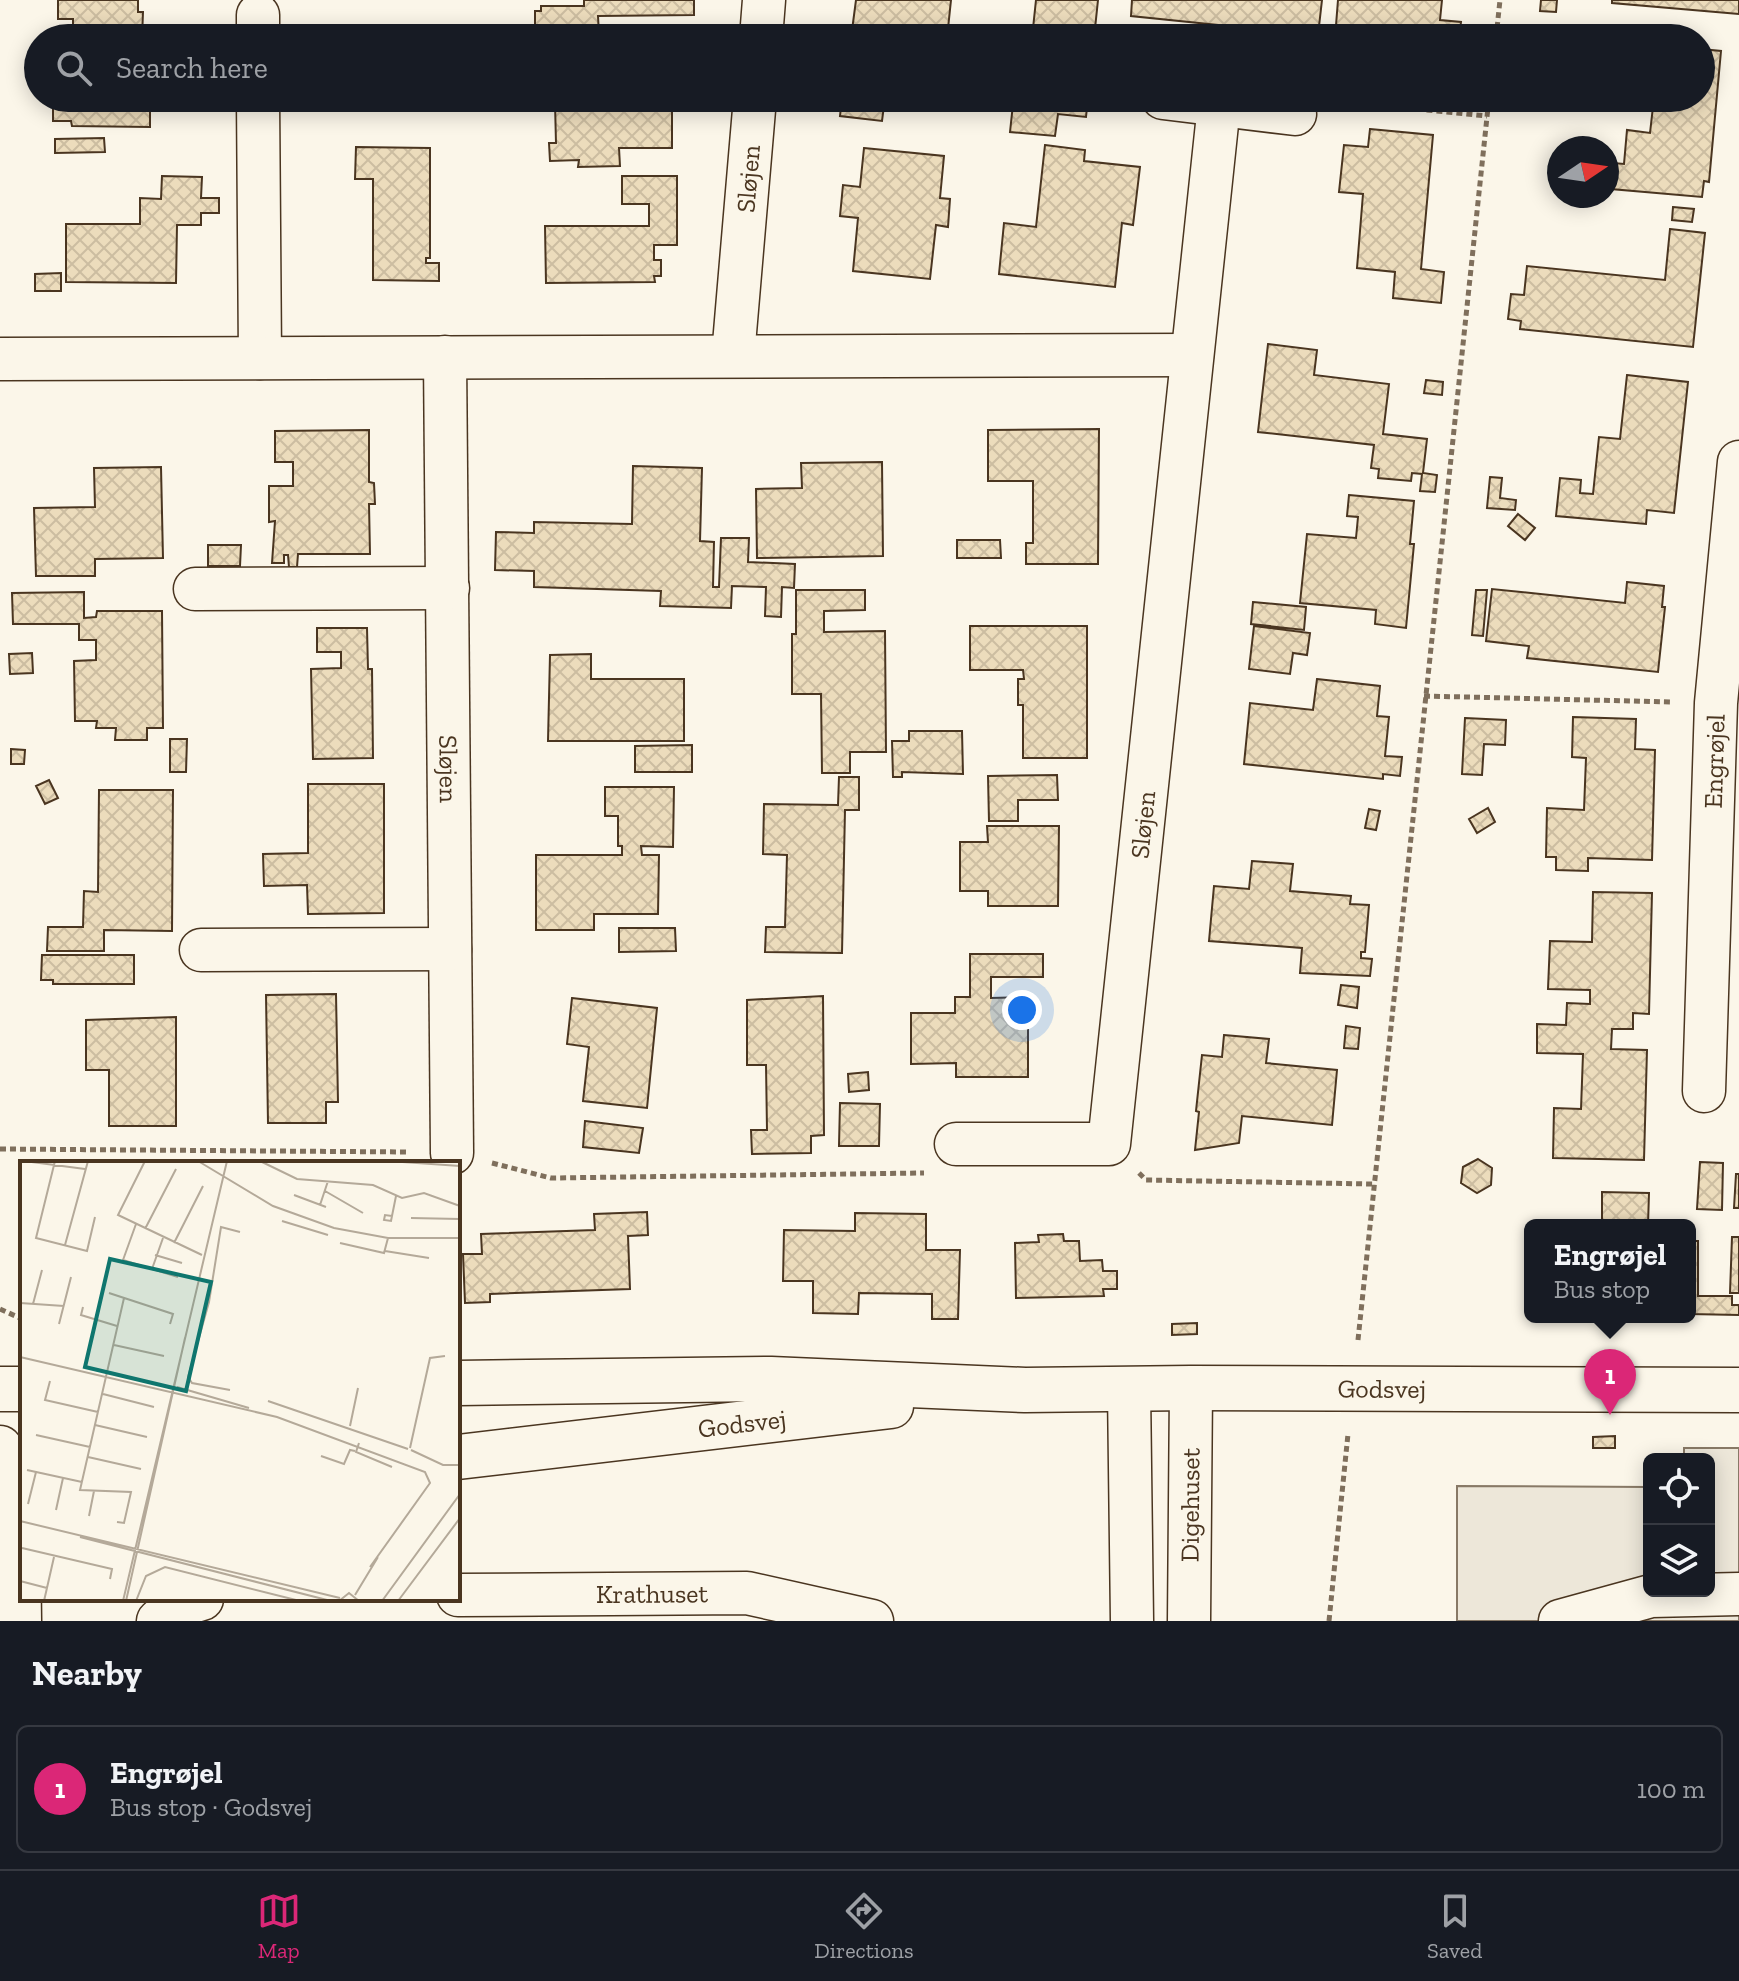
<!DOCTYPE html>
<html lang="en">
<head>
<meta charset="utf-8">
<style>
	:root { --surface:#171b24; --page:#20242c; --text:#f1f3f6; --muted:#9ea1a6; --line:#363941; --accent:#db2777 }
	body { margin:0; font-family:"Zilla Slab",serif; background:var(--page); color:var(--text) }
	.controls { position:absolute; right:24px; bottom:24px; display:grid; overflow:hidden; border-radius:12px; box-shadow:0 4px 20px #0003 }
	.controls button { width:72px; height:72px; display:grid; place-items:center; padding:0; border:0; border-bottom:2px solid var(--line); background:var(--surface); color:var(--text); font:40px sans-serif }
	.compass { position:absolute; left:1547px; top:136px; width:72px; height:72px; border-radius:50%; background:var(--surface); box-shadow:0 4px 20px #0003; rotate:77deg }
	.you { position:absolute; left:1022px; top:1010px; width:28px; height:28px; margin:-20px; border:6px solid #fff; border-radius:50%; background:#1a73e8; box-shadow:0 0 0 12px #1a73e833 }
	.badge { display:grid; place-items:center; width:52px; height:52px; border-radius:50%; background:var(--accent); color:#fff; font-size:26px; font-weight:700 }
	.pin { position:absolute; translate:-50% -66px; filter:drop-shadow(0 2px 4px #0008) }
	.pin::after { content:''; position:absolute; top:42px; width:28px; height:24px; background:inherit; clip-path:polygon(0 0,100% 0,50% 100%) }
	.popup { position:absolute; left:1524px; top:1219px; width:172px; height:104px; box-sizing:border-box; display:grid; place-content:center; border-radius:12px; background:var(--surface); filter:drop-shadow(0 2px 6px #0005); font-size:26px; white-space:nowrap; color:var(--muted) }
	.popup b { font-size:30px; color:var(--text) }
	.popup::after { content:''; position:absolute; left:50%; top:100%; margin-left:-16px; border:16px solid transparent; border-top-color:var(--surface) }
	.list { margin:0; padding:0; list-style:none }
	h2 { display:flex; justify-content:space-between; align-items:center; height:104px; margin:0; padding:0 32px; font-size:34px }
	h2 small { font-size:26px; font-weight:400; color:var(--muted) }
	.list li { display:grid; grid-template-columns:52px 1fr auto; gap:24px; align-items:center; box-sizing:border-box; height:128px; margin:0 16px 16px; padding:0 16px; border:2px solid var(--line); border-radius:12px }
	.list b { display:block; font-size:30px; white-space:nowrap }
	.list p { margin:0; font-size:26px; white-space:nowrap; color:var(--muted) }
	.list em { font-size:26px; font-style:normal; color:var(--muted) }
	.icon { flex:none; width:44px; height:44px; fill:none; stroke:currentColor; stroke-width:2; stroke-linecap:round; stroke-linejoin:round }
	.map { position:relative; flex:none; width:1739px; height:1621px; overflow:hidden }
	.search { position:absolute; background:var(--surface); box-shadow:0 4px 20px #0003; left:24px; right:24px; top:24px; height:88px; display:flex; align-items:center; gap:20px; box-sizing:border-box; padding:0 28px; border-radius:44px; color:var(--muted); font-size:30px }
	.sheet { height:248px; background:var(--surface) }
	nav { display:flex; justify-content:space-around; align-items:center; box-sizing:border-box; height:112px; border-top:2px solid var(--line); background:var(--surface); font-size:22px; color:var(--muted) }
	nav a { display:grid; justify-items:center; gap:4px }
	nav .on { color:var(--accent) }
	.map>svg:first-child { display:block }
	.parking { fill:#ede7d9; stroke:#887966; stroke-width:2 }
	.building { fill:url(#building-cross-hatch); stroke:#4a3520; stroke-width:2 }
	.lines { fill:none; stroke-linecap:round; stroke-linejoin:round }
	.minor-casing { stroke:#4a3520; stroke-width:45 }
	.tertiary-casing { stroke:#4a3520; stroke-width:47 }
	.path { stroke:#7f6f5c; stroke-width:5; stroke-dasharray:6 4; stroke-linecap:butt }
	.minor { stroke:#fbf6e9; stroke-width:42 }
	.tertiary { stroke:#fbf6e9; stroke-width:44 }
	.labels { text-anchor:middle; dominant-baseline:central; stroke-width:6; stroke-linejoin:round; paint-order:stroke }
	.street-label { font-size:26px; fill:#4a3520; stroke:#fbf6e9 }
	.inset-road { fill:none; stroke:#b4a999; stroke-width:2 }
	.view { fill:#0f766e; fill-opacity:0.15; stroke:#0f766e; stroke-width:4 }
	.inset-edge { fill:none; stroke:#4a3520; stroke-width:4 }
</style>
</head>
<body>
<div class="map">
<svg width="1739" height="1621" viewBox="0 0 1739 1621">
	<defs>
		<pattern id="building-cross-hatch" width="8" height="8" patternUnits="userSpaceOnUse" patternTransform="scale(2)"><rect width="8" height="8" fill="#ecdcbc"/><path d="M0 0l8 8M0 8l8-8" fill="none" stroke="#ccbda1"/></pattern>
	</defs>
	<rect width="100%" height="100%" fill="#fbf6e9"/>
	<path class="parking" d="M1684,1448H1739V1621H1457V1486L1649,1487V1591H1709V1459H1684Z"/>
	<path class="building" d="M58,0H138V12H143L142,38H73V19H58Z
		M584,0H694V15L598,16L599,35H541V32H535V11H541V6H584Z
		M856,0H951L947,38H851Z
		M1036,0H1098L1094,38H1032Z
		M1132,0H1322L1318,35L1291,32L1292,27L1277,25L1276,31L1131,16Z
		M1338,0H1442L1440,20L1461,22L1459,38H1335Z
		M1541,0H1557L1556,12L1540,11Z
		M1612,0H1739V14L1612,3Z
		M1701,49L1721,51L1709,182L1704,181L1702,197L1611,189L1614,163L1624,164L1627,130L1650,133L1654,98H1701Z
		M53,98H150V127L72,126L71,121H53Z
		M579,98H672V148H619L620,166L578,167L579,160L550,161L549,143H556L555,103H579Z
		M842,98H885L882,121L840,116Z
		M972,98H1088L1086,117L1058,114L1055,136L1010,132L1013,104Z
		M1370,129L1433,135L1421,269L1444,272L1441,303L1393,298L1395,272L1357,268L1363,194L1339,192L1344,145L1368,147Z
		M104,138L105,152L55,153V139Z
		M1045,145L1085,150L1084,161L1140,167L1133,225L1122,223L1115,287L999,274L1004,223L1036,227Z
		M356,147L430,148V258H426V263H439V281L373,280V179H355Z
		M864,148L944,156L940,198L950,199L948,227L936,225L930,279L853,271L858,218L840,216L843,185L860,187Z
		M162,176L202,177L201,198H219V213H201V225H177L176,283L66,282V224H140V198L161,199Z
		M622,176H677V245H654V260H661V276H654L655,282L546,283L545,226H649V204H622Z
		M1673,207L1694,209L1692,222L1672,220Z
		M1670,229L1705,233L1693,347L1520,329L1521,321L1508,319L1511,294L1524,295L1527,266L1665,280Z
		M61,273V291H35V274Z
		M1268,344L1317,350L1314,375L1389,384L1383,434L1427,439L1423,473L1437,475L1435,492L1420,491L1422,474L1412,473L1411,481L1378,478L1379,469L1371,468L1374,445L1258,432Z
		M1627,375L1688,382L1674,513L1647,510L1646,524L1556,516L1560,478L1581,480L1580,493L1593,494L1599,437L1620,439Z
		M1426,380L1443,382L1442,395L1424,393Z
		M1099,429L1098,564H1026V543H1033V481H988V430Z
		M369,430V482L374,483L375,504H369L370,554H298L297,567H289L288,555H284V563H272L275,521L269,522V486H293V462H275V431Z
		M882,462L883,556L757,558L756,489L802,488L801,463Z
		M633,466L702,468L700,541L714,542L713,587H719L721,538H749L748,562L795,564L794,588L782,587L781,617L765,616L766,587L732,586L731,608L660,606L661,591L534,587V571L495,570L496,532L534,533V522L632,524Z
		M161,467L163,558L95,559V576H36L34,508L95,507L94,468Z
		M1490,477L1502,478L1500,498L1516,500L1515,510L1487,508Z
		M1349,495L1414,501L1410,544H1414L1406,628L1375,624L1376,610L1300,603L1307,534L1356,538L1358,517L1347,516Z
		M1518,514L1535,528L1525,540L1508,526Z
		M957,540H1000L1001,558H957Z
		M208,545H241L240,566H208Z
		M1627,582L1664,586L1662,607H1665L1658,672L1527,658L1529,646L1486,641L1492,589L1625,603Z
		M796,590H865V610L824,611V632L885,631L886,752H850V773H822L821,694H792V634H796Z
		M1476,590H1487L1483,636L1472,635Z
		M84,592V618L96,617L97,611H162L163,728H147V740H115L116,728H96L97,721H75L74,661L96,660V640H79V624H13L12,593Z
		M1253,602L1306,607L1304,630L1251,624Z
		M970,626H1087V758H1023V705H1018V679H1024L1023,670H970Z
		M1254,626L1310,633L1307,655L1293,653L1290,674L1249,669Z
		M317,628H367L368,669H372L373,758L313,759L311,669L341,668V652H317Z
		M32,653L33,673L10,674L9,654Z
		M591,654V679H684V741H548L550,655Z
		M1317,679L1380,686L1377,716L1389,717L1385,756L1402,757L1400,776L1383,774V779L1244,764L1250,703L1313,710Z
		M1573,717L1636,719L1635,749L1655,750L1652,860L1588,858V871L1556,870V857H1546L1547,808L1584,810L1586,758L1572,757Z
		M1465,718L1506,720L1505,745L1484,744L1482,775L1462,774Z
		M909,731H962L963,774L902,772V777H893L892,741H909Z
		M170,739H187L186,772H170Z
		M692,745V772H635V746Z
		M11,749L25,750L24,764H11Z
		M1057,775L1058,800H1018V821H989L988,776Z
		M839,777H859V810H845L842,953L765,952L766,927H785L787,855L763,854L764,804L838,805Z
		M49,780L58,798L45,804L36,786Z
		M308,784H384V913L308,914L307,885L264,886L263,854L308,853Z
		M605,787H674L673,847L641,846L642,855H659L658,914H594V930H536V855H622V846H618V816H605Z
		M99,790H173L172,931L104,930V951H47L48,927H83L84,891L98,892Z
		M1488,808L1495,822L1477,833L1469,819Z
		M1369,809L1380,811L1376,830L1365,828Z
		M987,826H1059L1058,906H988V891H960V842H988Z
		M1252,861L1293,864L1290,891L1351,896L1350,904L1369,905L1365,952H1361V958L1372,959L1370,976L1300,973L1302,948L1209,941L1214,886L1249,889Z
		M1593,892L1652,893L1649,1014L1633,1013V1029H1612L1611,1049L1647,1050L1644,1160L1553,1158L1554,1108L1581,1109L1583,1054L1537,1053V1024L1566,1025L1567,1003L1590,1004V990L1548,989L1550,941L1592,942Z
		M619,928H675L676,951L619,952Z
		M970,954H1043V977H991V998L1028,997V1077H956V1063L911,1064V1013H955V997H970Z
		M42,955H134V984H53V980H41Z
		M1341,985L1359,987L1357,1008L1338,1005Z
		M336,994L338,1102H326V1123H268L266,995Z
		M823,996L824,1135L811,1136V1153L752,1154L751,1130H767L766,1065H747V1000Z
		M572,998L657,1008L647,1108L583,1101L589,1047L567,1044Z
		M176,1017V1126H109V1070H86V1020Z
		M1346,1026L1360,1028L1358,1049L1344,1048Z
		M1224,1035L1269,1039L1266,1063L1337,1070L1332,1125L1242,1116L1239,1143L1195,1150L1199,1112L1196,1111L1202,1055L1222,1057Z
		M868,1072L869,1090L849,1092L848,1074Z
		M840,1103L880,1104L879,1146H839Z
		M585,1121L643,1128L639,1153L583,1147Z
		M1478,1159L1492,1168L1491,1185L1477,1193L1461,1183L1463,1167Z
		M1700,1162L1723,1163L1722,1210L1697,1209Z
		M1736,1174H1739V1208H1734Z
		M1602,1192L1649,1193L1648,1225H1602Z
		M647,1212L648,1235L628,1236L630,1289L490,1294V1302L465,1303L463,1254H482L481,1234L595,1230L594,1214Z
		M855,1213L926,1214V1250H960L958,1319H932V1294L859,1293L858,1314L813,1313V1281H783L784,1230L855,1231Z
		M1063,1234L1064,1241H1079L1080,1261L1102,1260L1103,1271H1117V1289H1103L1104,1296L1016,1298L1015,1243L1039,1242L1038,1235Z
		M1732,1237H1739V1293H1730Z
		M1690,1241H1698V1296H1732V1305H1739V1315L1690,1314Z
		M1197,1323V1334L1172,1335V1324Z
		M1615,1436V1448H1593V1437Z"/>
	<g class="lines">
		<defs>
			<g id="minor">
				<path d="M258,15V38"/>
				<path d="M761,38L764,0"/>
				<path d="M258,98L260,358"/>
				<path d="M1163,98L1295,114"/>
				<path id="s1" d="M733,356L755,98"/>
				<path id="s2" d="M445,357L452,1153"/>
				<path d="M0,359L1192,355"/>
				<path d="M195,589L448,588"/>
				<path d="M201,950L450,949"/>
				<path id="s3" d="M1704,1091L1716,703L1739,462"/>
				<path id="s4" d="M956,1144H1109L1219,105"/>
				<path d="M1129,1389L1132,1621"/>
				<path id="s5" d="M458,1595L747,1593L872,1621"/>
				<path d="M158,1621L172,1608L202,1599"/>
				<path id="s6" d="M1189,1621L1191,1388"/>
				<path d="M1560,1621L1651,1596L1739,1594"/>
			</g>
			<g id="tertiary">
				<path id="s7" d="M458,1383L771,1379L1025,1390L1191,1388L1739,1390"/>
				<path d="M0,1389H22"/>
				<path d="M0,1448L17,1471L19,1621"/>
				<path id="s8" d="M458,1457L891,1406"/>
			</g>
		</defs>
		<use href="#minor" class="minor-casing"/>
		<use href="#tertiary" class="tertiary-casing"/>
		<path class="path" d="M1496,38L1500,0
			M1337,101L1487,116
			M1424,696L1671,702
			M0,1149L407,1152
			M492,1163L551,1178L924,1173
			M1139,1173L1146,1180L1373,1184
			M0,1309L22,1319
			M1358,1340L1489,98
			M1329,1621L1348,1434"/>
		<use href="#minor" class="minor"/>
		<use href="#tertiary" class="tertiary"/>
	</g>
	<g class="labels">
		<g class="street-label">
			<text stroke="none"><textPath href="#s1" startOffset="178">Sløjen</textPath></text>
			<text stroke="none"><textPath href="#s3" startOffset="330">Engrøjel</textPath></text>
			<text stroke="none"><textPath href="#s2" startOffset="412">Sløjen</textPath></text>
			<text stroke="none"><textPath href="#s4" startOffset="474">Sløjen</textPath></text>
			<text stroke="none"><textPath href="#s7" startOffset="924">Godsvej</textPath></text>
			<text stroke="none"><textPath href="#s8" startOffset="286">Godsvej</textPath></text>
			<text stroke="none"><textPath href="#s6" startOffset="116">Digehuset</textPath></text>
			<text stroke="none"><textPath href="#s5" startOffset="194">Krathuset</textPath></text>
		</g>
	</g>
	<g transform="translate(20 1161)">
		<rect width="440" height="440" fill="#fbf6e9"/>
		<path class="inset-road" d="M4,0L65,8M35,0L16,77L67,90L75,56M125,0L98,54L182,94M178,0L253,45L314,67L368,77H440M240,0L277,18L353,24L382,37L404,32L440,45M368,0L440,5M305,30L343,52M274,34L306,46M300,44L308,20M372,55L365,54L364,59L371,60L376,35M391,57L440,58M262,60L308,74M116,63L103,99L158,116M125,68L156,8M154,82L183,25M320,82L364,92L368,77M45,84L68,0M365,90L409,97M135,94L162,102M132,108L143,77M89,132L153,153L150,163M0,142L44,145M13,143L22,109M63,146L61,154L97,165M39,163L51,116M94,184L144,195M0,196L257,256L405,311L410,322L350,406M30,220L25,239L78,251M157,226L229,247M210,229L172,222L168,216L189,141L201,66L220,71M83,233L134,246M248,240L388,288M75,264L127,276M330,265L338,227M16,274L70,286M339,282L336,291L372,306M390,287L410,197L425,195M391,289L423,304H440M301,295L324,303L330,289L335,290M68,296L121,308M7,309L62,321M8,343L16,311M36,349L43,317M69,355L74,330M0,360L320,437M97,361L104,362L111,331L60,329L104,137M60,376L311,440M2,387L92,408L90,418M0,420L27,427M335,434L358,396M24,440L34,396M103,440L207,0M106,440L165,177M116,440L126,415L145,406L280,440M319,440L329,432L339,440M362,440L440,333M378,440L440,357"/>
		<path class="view" d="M90,98L191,121L166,230L65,206Z"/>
		<rect width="440" height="440" class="inset-edge"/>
	</g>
</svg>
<div class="controls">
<button><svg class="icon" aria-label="locate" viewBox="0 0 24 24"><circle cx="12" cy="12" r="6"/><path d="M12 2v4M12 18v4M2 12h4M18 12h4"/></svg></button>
<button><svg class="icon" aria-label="layers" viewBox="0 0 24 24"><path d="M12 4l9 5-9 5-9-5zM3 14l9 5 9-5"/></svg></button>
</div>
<svg class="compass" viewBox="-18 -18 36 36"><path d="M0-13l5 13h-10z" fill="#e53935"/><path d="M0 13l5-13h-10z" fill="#9ea1a6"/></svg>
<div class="you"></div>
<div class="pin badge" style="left:1610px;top:1415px">1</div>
<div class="popup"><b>Engrøjel</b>Bus stop</div>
<div class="search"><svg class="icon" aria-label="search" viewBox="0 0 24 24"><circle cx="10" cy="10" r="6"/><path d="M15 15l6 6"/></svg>Search here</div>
</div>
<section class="sheet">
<h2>Nearby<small></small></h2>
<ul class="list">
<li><span class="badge">1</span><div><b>Engrøjel</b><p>Bus stop · Godsvej</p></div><em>100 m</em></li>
</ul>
</section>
<nav>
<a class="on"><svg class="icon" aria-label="map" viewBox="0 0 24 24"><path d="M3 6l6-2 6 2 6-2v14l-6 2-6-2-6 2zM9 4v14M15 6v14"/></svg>Map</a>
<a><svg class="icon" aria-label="directions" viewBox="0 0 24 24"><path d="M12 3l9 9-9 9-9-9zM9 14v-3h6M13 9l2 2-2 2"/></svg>Directions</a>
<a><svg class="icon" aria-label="saved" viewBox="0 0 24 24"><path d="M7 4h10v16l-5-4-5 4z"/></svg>Saved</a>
</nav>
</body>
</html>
